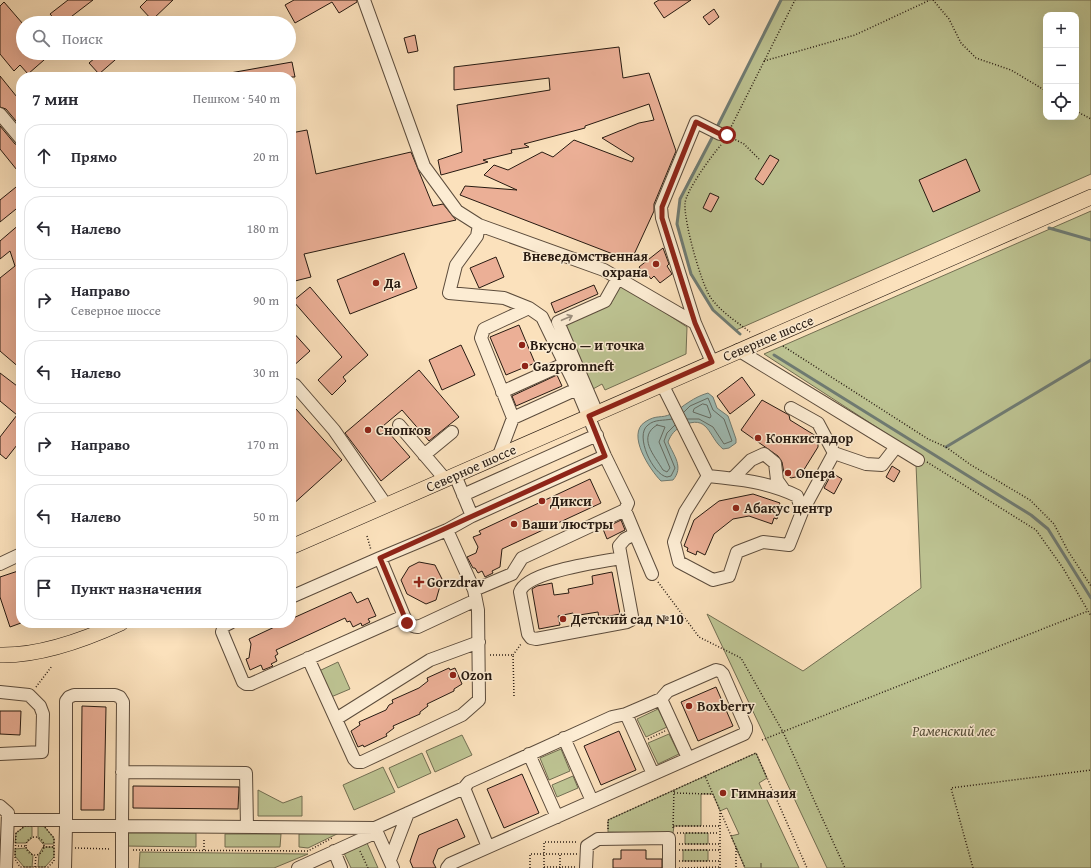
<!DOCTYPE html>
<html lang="ru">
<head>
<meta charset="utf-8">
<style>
	:root { --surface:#fff; --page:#f7f7f7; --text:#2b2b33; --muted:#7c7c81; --line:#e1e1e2 }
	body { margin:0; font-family:"Gentium Book Plus",serif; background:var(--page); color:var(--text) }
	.controls { position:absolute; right:12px; top:12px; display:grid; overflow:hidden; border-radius:8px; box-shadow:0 4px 16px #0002 }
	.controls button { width:36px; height:36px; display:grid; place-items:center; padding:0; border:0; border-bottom:1px solid var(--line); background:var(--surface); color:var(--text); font:20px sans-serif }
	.stop { position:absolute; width:12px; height:12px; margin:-9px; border:3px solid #8f2418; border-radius:50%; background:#fff }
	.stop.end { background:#8f2418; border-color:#fff; box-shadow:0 1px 4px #0008 }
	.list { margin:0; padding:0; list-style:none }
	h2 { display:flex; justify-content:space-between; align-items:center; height:52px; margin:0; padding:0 16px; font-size:17px }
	h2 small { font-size:13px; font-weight:400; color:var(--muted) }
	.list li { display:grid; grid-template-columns:26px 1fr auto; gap:12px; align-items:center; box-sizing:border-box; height:64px; margin:0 8px 8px; padding:0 8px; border:1px solid var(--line); border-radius:16px }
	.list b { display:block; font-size:15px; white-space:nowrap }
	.list p { margin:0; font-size:13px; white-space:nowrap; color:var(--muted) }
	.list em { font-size:13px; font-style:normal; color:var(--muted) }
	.icon { flex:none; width:22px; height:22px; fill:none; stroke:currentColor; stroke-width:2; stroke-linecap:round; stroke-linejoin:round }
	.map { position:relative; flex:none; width:1091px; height:868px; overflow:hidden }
	.search { position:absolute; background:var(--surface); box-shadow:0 4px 16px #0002; left:16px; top:16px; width:280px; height:44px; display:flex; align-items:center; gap:10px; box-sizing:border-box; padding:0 14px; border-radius:22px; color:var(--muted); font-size:15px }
	.panel { position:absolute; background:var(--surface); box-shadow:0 4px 16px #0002; left:16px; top:72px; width:280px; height:556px; border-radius:16px }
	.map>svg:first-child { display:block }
	.green { fill:#bdc392; stroke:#726e52; fill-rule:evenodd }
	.water { fill:#9fbcb5; stroke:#6f7b73 }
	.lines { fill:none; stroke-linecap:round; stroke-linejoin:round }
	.shore { stroke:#636b63; stroke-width:1 }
	.stream { stroke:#6f7b73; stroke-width:3 }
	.building { fill:#ebaf96; stroke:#271a11 }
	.minor-casing { stroke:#5c4c3c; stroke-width:14 }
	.major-casing { stroke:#271a11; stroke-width:16 }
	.path { stroke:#271a11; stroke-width:1.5; stroke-dasharray:1 2; stroke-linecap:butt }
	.minor { stroke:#fcecd3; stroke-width:12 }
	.major { stroke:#fbe1bc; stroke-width:15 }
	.oneway { stroke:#9c8e7c }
	.route { stroke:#8f2418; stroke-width:5 }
	.poi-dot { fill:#8f2418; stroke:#fcecd3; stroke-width:1.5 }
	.labels { text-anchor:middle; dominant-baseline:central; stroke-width:3; stroke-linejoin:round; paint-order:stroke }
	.poi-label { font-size:14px; font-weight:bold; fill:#271a11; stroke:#fcecd3; text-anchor:start }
	.street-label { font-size:14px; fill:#271a11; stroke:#fcecd3 }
	.park-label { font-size:14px; font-style:italic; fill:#544d38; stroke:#fcecd3 }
</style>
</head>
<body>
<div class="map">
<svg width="1091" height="868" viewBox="0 0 1091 868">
	<rect width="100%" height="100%" fill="#fbe1bc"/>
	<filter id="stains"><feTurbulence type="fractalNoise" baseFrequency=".005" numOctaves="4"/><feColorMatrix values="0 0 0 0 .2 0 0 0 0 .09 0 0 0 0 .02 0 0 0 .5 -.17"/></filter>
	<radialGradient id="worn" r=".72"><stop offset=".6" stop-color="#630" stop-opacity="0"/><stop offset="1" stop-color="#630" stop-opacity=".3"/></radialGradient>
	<path class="green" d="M781,0H1091V174L736,330L713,310L691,275L677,224L680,199L690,178L713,136ZM1046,15H1076V117H1046Z
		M1091,211V868H827L707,614L803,671L921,588L916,464L921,456L764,354Z
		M620,287L629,289L687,327L686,354L605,390L602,384L593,389L564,324L611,304L614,293Z
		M338,662L350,689L331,697L319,671Z
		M658,709L667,727L646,737L637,719Z
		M669,734L679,754L658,764L648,743Z
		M462,735L472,755L435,772L426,751Z
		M561,749L570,771L549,780L540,758Z
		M422,753L431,773L398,788L389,768Z
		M756,753L767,778L759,783L799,868H761V863V868H745L731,836L739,834L727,808L720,811L713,794H701V826H674L673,833L608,832V820Z
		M383,767L395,792L354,810L343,785Z
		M573,776L578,788L557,797L552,785Z
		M258,790L283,803L302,796V816H258Z
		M38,825H43L54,838V844H43L38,838Z
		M25,826H32V838L26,843H15L16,833Z
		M125,833H196V847L124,846Z
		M339,833L308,848L299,847V834Z
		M685,833H708V844H685Z
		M225,834H281L280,847H225Z
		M367,843L378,868H351L344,853Z
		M43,847H54V857L45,867H38L39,854Z
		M26,848L33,855L32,867H24L15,856V849Z
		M683,850H708V861H683Z
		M140,852L308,854L274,868H139Z"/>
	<path class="water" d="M708,393L713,397L717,408L728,416L736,439V443L729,448L723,449C708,437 709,413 682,426C675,430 671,434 668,442C674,456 684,467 673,480L661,481C650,470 626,434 645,422C657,414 661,419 671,414C678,411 682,406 689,402C695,398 701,395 708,393Z"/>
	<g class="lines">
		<path class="shore" d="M703,404L707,405L711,416L710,418L693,412L694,409Z
			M684,412L690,406L708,398L713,410L724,419L732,441L724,444L713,427L699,419H687
			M672,419C663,421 655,419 648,425C634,435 653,475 667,477L671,476L675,468L664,441L667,433L675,425
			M657,425L665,427L659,442L670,468L667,472L663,470C654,455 637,437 657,425Z"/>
		<path class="stream" d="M716,129L781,0
			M714,134L680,199L677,224L691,274L713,310L740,334
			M1049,228L1091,240
			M774,355L1031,515L1048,529L1091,598
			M946,447L1091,360"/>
	</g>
	<path class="building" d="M68,0H93L63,23H58L50,14Z
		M147,0H173L152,20L140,7Z
		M294,0H357V2L339,13L332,2L295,23L285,5Z
		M659,0H691L664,18L654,3Z
		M4,2L23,24V53H52L28,74L20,65L14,71L0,54V6Z
		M714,9L719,17L709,25L703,17Z
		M415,35L418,51L408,53L404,38Z
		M619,47L623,78L649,73L676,151L654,204V211L631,261L460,195L465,186L517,190L484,175L494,165L508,170L542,152L553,157L574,140L632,162L634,158L602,138L639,123L654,120L649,104L585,126V128L524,144L529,147L511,150L512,153L483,160L488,162L441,175L438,160L462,152L457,105L550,90L549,78L454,90V67Z
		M101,53H123L99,74L89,63Z
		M292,62L295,77H230V73Z
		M0,76L21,102V127L6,109L0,107Z
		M0,126L15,144L21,146V175L0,149Z
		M307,130L316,174L411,152L433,206L443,204L456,220L304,254L311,277L291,282V133Z
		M770,155L779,160L763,185L755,179Z
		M966,159L980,191L933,212L919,180Z
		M21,183V205L0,222V200Z
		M710,193L719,197L711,212L703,208Z
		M21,223V369L0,351V278L15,266L10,251L0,259V241Z
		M663,248L669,264L667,266L672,274L660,283L654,276L651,279L646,272L644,274L639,267Z
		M404,253L417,288L350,314L337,280Z
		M496,257L504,277L479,288L470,268Z
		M594,285L598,294L555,313L551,303Z
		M310,287L368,355L343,377L346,381L332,395L318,380L342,357L293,301Z
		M519,325L535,363L506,375L490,337Z
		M291,330L310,351L291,368Z
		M461,345L475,375L442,390L429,360Z
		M419,370L459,417L429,441L402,410L383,426L410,457L381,481L345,433Z
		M0,373L21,389V448L17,445L6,459L0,454V437L17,415L0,401Z
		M557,375L562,386L516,406L512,396Z
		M742,377L755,395L730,414L717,396Z
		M762,400L789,415L790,420L816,436L818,439V447L800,476L791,478L784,473L782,462L778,456L741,430Z
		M296,409L342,460L291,506V414Z
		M892,466L900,471L894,482L886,477Z
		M832,473L842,479L834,494L824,488Z
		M590,479L601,503L502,549L500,567L492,571L493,573L485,577L482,571L478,573L475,568H473L467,557L476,553L478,547L473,537L481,534L479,531Z
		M753,494L780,503L778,507L781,508L777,519L774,518L772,524L749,516L733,519L714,534L705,555L697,551L696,555L687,551L688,548L684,546L694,520L719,501Z
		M621,520L625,530L607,539L603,529Z
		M419,562L435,565L442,579L436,600L426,604L407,594L401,580L409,567Z
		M21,570V623L10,627L0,597V577Z
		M612,572L620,614L599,618L598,612L573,616V613L558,616L560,625L539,629L532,589L537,586L552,583L554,595L569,593L568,589L593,584L592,576Z
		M351,592L357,603L368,598L376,616L368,619L370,622L362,626L361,623L353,627L350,621L347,622L345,618L276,650L278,654L275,656L277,661L271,664L273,666L263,670L261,665L250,670L246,659L249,658L251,644L249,639L283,623H291V619Z
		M449,668L450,670L455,668L462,684L454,689V691L427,704L428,706L420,712V714L393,726L394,728L386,734L387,736L364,747L363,745L358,747L351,731L360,725L359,722L386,710L389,705L393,703L392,700L419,688L428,681L427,678Z
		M716,687L733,726L698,741L681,702Z
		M82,706L106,707L104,810H81Z
		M0,711H21L20,735L0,734Z
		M619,731L636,770L601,785L584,746Z
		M522,774L539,813L504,828L487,789Z
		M133,786L239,787L238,809L133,808Z
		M457,819L465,837L438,849L433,862L436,868H413L410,861L419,835Z
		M621,850H646V859H662V868H613V859H621Z"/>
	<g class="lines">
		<defs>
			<path id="minor" d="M364,0L424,166L457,211L479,225L604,270L695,323L712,362
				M0,114L21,139
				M479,225L477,236L456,265L449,293L504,298L529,308
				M695,323L662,218L661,207L696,122L720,134
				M738,350L918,460
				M662,384L708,476L685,512L674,542L679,562L713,580L729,576L737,552L763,542L789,545L802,512L797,496C768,482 739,479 708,476
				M291,389L295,385L334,430L386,505
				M502,392L564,364
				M791,408L818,423L834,453
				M597,413L558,322L605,301L618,278
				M513,418L577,389
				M399,425L445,479
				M424,455L452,432
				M499,455L513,418L481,338L484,329L529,308L542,317L577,389L605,456L628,503L625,510L522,558L512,574L474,590L447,530L472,516L605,456
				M455,475L472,516
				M733,478L751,460L764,454L775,463L777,480L784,490
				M463,495L597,435
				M802,512L834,453L866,464L882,465L896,447
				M447,530L380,558L404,616C407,623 410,626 418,627L476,600
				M635,534L652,574
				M621,558C602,562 526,571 520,592L528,634L531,638L536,639L627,622L631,620L632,616L619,546L625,539L635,534L625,510
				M0,564L21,554
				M291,597L380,558
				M230,623L224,626L222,632L243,682L246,684H251L404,616
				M308,658L354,759L357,762H362L462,715L479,700L478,610L474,590
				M0,692L29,695L40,706L43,714L42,752L0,754
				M74,695H115L120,697L123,702L122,826H66V701L69,697Z
				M661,699L688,758
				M626,714L653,774
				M336,719L430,660L479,642
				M564,738L592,801
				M529,754L557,817
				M122,772L246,773L247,827
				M464,788L488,847
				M0,806L8,813L6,868
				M8,820H66
				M334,851L341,868
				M390,860L408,813
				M65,868L66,826
				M122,868V826L375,828
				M298,868L377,832
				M393,868L375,828L464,788L469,782L612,717L626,714L661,699L668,691L716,670L720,671L723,674L746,727V730L744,734L450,864L447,868
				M586,868L587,846L598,839L669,838V868"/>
			<path id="major" d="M291,547L1091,197
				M0,655C40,656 86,639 121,623"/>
		</defs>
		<use href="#minor" class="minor-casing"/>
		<use href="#major" class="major-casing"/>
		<path class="path" d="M933,0L949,19L961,43L976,58L1011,70L1046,91
			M764,61L855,35L930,0
			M1076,111L1091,119
			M730,129L795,0
			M730,137L744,144L759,159
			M721,145C712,155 685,192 685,204C684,222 701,284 711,298C721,312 737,322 750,332
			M783,346L928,439L946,447L971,465L1030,500L1054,524L1068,551L1091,586
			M927,462L1036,530L1063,568L1091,616
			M367,536L371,550
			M658,582L699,637L741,658L783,732L845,868
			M490,655H513L514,696
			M513,655L521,644
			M36,687L52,666
			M648,739L665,731
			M762,740L1088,611
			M705,776L756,753L807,868
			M674,793L712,794
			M43,825L54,838V861L48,867H20L15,859L16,833L25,826Z
			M673,826H720
			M673,828L674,790
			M608,829V820L705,776L745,868
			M677,833H719
			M26 846a9 9 0 1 1 18 0a9 9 0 1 1-18 0Z
			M679,844H719
			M18,846H26
			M43,847H55
			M75,848L111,849
			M736,848V868
			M133,850L308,851L332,838
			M204,850V838
			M679,850H719
			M360,851L368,868
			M679,861H719
			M35,867L36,855
			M544,867H576
			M530,868V854H577
			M544,868V842H578
			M560,868V854
			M679,868L719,867
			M720,868V813
			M973,868L951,788L1091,770"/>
		<use href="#minor" class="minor"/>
		<use href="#major" class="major"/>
	</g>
	<defs><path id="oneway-shaft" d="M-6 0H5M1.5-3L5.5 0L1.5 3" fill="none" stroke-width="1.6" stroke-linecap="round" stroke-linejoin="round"/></defs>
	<use class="oneway" href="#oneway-shaft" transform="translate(567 318) rotate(-23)"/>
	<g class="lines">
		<path class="route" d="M407,623L380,558L605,456L589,416L712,362L695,323L662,218V207L696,122L720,134L727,135"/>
	</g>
	<g class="poi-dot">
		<circle cx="656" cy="264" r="4"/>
		<circle cx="376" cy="283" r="4"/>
		<circle cx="522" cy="345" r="4"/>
		<circle cx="525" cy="366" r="4"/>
		<circle cx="368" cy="430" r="4"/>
		<circle cx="758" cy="438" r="4"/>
		<circle cx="788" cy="473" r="4"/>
		<circle cx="542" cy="501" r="4"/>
		<circle cx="736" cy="508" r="4"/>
		<circle cx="514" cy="524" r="4"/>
		<path d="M417 576h4v4h4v4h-4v4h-4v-4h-4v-4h4z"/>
		<circle cx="563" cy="619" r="4"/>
		<circle cx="453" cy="675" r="4"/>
		<circle cx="689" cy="706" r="4"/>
		<circle cx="723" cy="793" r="4"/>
	</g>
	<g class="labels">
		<g class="poi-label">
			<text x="648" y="256" text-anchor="end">Вневедомственная<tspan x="648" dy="16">охрана</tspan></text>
			<text x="384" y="283">Да</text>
			<text x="530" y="345">Вкусно — и точка</text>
			<text x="533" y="366">Gazpromneft</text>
			<text x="376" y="430">Снопков</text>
			<text x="766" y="438">Конкистадор</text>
			<text x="796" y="473">Опера</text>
			<text x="550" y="501">Дикси</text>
			<text x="744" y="508">Абакус центр</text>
			<text x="522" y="524">Ваши люстры</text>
			<text x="427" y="582">Gorzdrav</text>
			<text x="571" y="619">Детский сад №10</text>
			<text x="461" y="675">Ozon</text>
			<text x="697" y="706">Boxberry</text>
			<text x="731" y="793">Гимназия</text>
		</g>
		<g class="street-label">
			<text transform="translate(768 338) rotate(-23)">Северное шоссе</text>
			<text transform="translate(471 468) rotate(-24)">Северное шоссе</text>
		</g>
		<g class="park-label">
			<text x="954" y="731">Раменский лес</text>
		</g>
	</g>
	<rect width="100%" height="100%" filter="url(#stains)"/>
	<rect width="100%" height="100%" fill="url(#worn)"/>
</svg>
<div class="controls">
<button>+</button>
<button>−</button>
<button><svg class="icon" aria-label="locate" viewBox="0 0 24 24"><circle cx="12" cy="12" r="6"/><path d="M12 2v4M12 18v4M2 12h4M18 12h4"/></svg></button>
</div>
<div class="stop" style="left:727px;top:135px"></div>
<div class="stop end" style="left:407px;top:623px"></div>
<div class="search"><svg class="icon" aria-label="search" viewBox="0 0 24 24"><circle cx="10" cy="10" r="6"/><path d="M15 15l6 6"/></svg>Поиск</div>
<section class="panel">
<h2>7 мин<small>Пешком · 540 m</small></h2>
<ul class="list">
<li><svg class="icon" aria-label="ahead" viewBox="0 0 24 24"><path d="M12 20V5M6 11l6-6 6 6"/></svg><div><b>Прямо</b></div><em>20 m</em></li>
<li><svg class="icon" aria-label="left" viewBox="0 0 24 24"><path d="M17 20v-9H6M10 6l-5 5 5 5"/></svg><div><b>Налево</b></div><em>180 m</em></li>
<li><svg class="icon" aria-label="right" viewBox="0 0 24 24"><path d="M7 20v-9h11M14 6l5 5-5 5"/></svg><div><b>Направо</b><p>Северное шоссе</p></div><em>90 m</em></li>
<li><svg class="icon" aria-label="left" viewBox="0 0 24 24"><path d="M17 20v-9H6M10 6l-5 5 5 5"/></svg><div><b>Налево</b></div><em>30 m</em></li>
<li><svg class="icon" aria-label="right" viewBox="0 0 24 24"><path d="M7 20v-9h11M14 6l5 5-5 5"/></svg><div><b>Направо</b></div><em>170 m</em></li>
<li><svg class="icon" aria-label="left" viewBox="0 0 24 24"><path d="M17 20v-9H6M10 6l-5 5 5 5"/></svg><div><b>Налево</b></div><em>50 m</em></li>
<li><svg class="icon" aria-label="arrive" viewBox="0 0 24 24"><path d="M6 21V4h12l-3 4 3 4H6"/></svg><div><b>Пункт назначения</b></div></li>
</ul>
</section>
</div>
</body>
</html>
